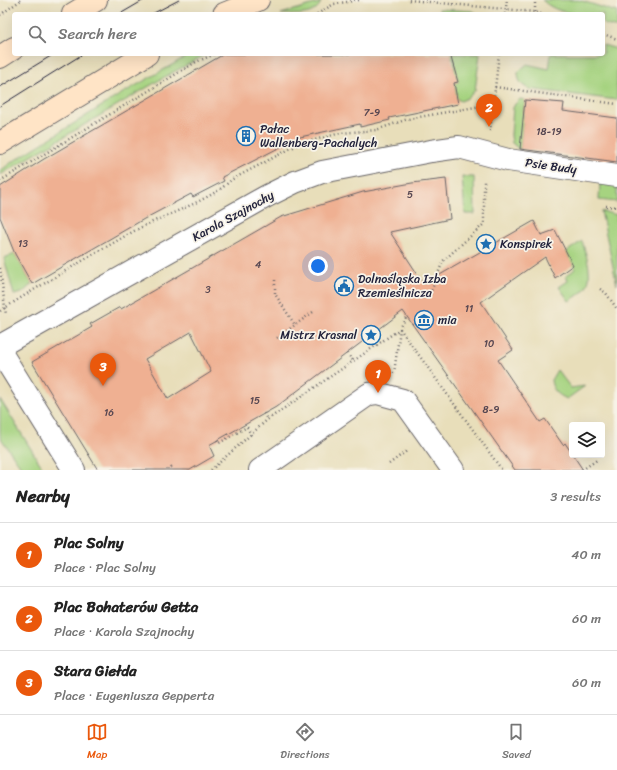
<!DOCTYPE html>
<html lang="en">
<head>
<meta charset="utf-8">
<style>
	:root { --surface:#fff; --page:#f6f6f6; --text:#222; --muted:#767676; --line:#e0e0e0; --accent:#ea580c }
	body { margin:0; font-family:Sriracha,sans-serif; background:var(--page); color:var(--text) }
	.controls { position:absolute; right:12px; bottom:12px; display:grid; overflow:hidden; border-radius:4px; box-shadow:0 4px 16px #0002 }
	.controls button { width:36px; height:36px; display:grid; place-items:center; padding:0; border:0; border-bottom:1px solid var(--line); background:var(--surface); color:var(--text); font:20px sans-serif }
	.you { position:absolute; left:318px; top:266px; width:14px; height:14px; margin:-10px; border:3px solid #fff; border-radius:50%; background:#1a73e8; box-shadow:0 0 0 6px #1a73e833 }
	.badge { display:grid; place-items:center; width:26px; height:26px; border-radius:50%; background:var(--accent); color:#fff; font-size:13px; font-weight:700 }
	.pin { position:absolute; translate:-50% -33px; filter:drop-shadow(0 1px 2px #0008) }
	.pin::after { content:''; position:absolute; top:21px; width:14px; height:12px; background:inherit; clip-path:polygon(0 0,100% 0,50% 100%) }
	.list { margin:0; padding:0; list-style:none }
	h2 { display:flex; justify-content:space-between; align-items:center; height:52px; margin:0; padding:0 16px; font-size:17px }
	h2 small { font-size:13px; font-weight:400; color:var(--muted) }
	.list li { display:grid; grid-template-columns:26px 1fr auto; gap:12px; align-items:center; box-sizing:border-box; height:64px; padding:0 16px; border-top:1px solid var(--line) }
	.list b { display:block; font-size:15px; white-space:nowrap }
	.list p { margin:0; font-size:13px; white-space:nowrap; color:var(--muted) }
	.list em { font-size:13px; font-style:normal; color:var(--muted) }
	.icon { flex:none; width:22px; height:22px; fill:none; stroke:currentColor; stroke-width:2; stroke-linecap:round; stroke-linejoin:round }
	.map { position:relative; flex:none; width:617px; height:470px; overflow:hidden }
	.search { position:absolute; background:var(--surface); box-shadow:0 4px 16px #0002; left:12px; right:12px; top:12px; height:44px; display:flex; align-items:center; gap:10px; box-sizing:border-box; padding:0 14px; border-radius:4px; color:var(--muted); font-size:15px }
	.sheet { height:244px; background:var(--surface) }
	nav { display:flex; justify-content:space-around; align-items:center; box-sizing:border-box; height:56px; border-top:1px solid var(--line); background:var(--surface); font-size:11px; color:var(--muted) }
	nav a { display:grid; justify-items:center; gap:2px }
	nav .on { color:var(--accent) }
	.map>svg:first-child { display:block }
	.green { fill:#a6d380; stroke:#647a5e }
	.building { fill:#efb092; fill-rule:evenodd }
	.lines { fill:none; stroke-linecap:round; stroke-linejoin:round }
	.street-casing { stroke:#676467; stroke-width:24 }
	.secondary-casing { stroke:#676467; stroke-width:24 }
	.path { stroke:#676467; stroke-width:2.5; stroke-dasharray:1 3; stroke-linecap:butt }
	.street { stroke:#fff; stroke-width:22 }
	.secondary { stroke:#ffe4c6; stroke-width:22 }
	.tram { stroke:#22223b; stroke-width:1 }
	.labels { text-anchor:middle; dominant-baseline:central; stroke-width:3.5; stroke-linejoin:round; paint-order:stroke }
	.number-label { font-size:10px; fill:#554651 }
	.poi-label { font-size:12px; fill:#22223b; stroke:#f7f3e8; text-anchor:start }
	.street-label { font-size:12px; fill:#22223b; stroke:#f7f3e8 }
</style>
</head>
<body>
<div class="map">
<svg width="617" height="470" viewBox="0 0 617 470">
	<rect width="100%" height="100%" fill="#f7f3e8"/>
	<filter id="ink" filterUnits="userSpaceOnUse"><feTurbulence type="fractalNoise" baseFrequency=".025" numOctaves="2"/><feDisplacementMap in="SourceGraphic" scale="8" xChannelSelector="R" yChannelSelector="G"/><feConvolveMatrix kernelMatrix="1 2 1 2 8 2 1 2 1" color-interpolation-filters="sRGB"/></filter>
	<filter id="wash" filterUnits="userSpaceOnUse"><feTurbulence type="fractalNoise" baseFrequency=".012" numOctaves="4" result="noise"/><feDisplacementMap in="SourceGraphic" scale="16" xChannelSelector="R" yChannelSelector="G"/><feGaussianBlur stdDeviation="0.9" result="paint"/><feColorMatrix in="noise" values="0 0 0 0 0 0 0 0 0 0 0 0 0 0 0 0 0 1.4 0 .05"/><feComposite in="paint" operator="in"/></filter>
	<g filter="url(#wash)">
		<rect width="100%" height="100%" fill="#e8deba"/>
		<path class="green" d="M542,0H579L617,12V28L603,24V14C581,14 559,16 542,0Z
			M321,2C314,18 296,14 281,14Z
			M439,9L473,11L478,14H440Z
			M603,45L617,49V100L529,89C521,85 518,81 518,72L527,64L549,69L551,54H603Z
			M191,54H207L168,75L0,175V171L12,162L121,94Z
			M451,54H480L475,90L469,97L461,101L457,99L454,83L458,82L456,75H455L454,59H452Z
			M520,99L525,100L520,150L512,143L511,135L513,108L515,104Z
			M462,177H474L475,214H465Z
			M600,183L617,185V202L599,200Z
			M601,211L617,215V285Z
			M582,241C586,255 595,278 584,290C580,294 574,298 569,301L559,287L568,281L566,276L575,269L566,252Z
			M15,254L32,284L22,293L14,295L4,258Z
			M557,370L571,388L585,386L567,399C558,395 552,390 551,380Z
			M0,399L44,470H23L0,437Z"/>
		<g id="blocks">
			<path class="building" d="M224,54H450L458,82L454,83L458,104L389,118L390,120L360,127V124L300,137L222,177L224,181L193,197L191,194L144,219L32,284L15,254L0,217V187L44,159Z
				M525,100L564,103L563,111L617,118V162L520,149Z
				M446,179L450,219L390,232L424,284L534,221L541,235L555,230L573,265L555,278L545,257L481,302L513,350L498,360L540,422L545,419L563,445L565,443L583,470H515L403,311L276,407L209,445L214,456L190,470H98L32,362L92,327L90,324L120,307L121,309L281,217L363,192L412,183ZM191,332L211,372L168,399L145,359Z"/>
		</g>
	</g>
	<g filter="url(#ink)">
		<use href="#blocks" fill-opacity="0" stroke="#676467" stroke-width="1"/>
		<g class="lines">
			<defs>
				<path id="street" d="M0,346L267,196L295,182L322,172L431,151L459,147L508,160L617,176
					M0,351L74,470
					M260,470L369,394L377,393L403,400L453,470"/>
				<path id="secondary" d="M73,14L96,0
					M224,14L258,0
					M0,57L14,48
					M0,143L147,54"/>
			</defs>
			<use href="#street" class="street-casing"/>
			<use href="#secondary" class="secondary-casing"/>
			<path class="path" d="M409,0L535,12L541,14
				M535,12V0
				M317,14L334,4L359,0
				M505,14L507,0
				M0,15L21,0
				M603,34L617,39
				M495,87L617,104
				M490,131L499,54
				M0,181L196,62L215,54
				M606,206L617,207
				M0,268L6,315
				M275,280V294L295,325L313,312
				M600,289L606,293L617,309
				M430,294L443,261L484,224V179
				M0,311C31,291 62,273 94,254C112,244 129,233 148,224C171,213 214,198 231,180L299,144L341,133L376,130L408,119L492,104
				M277,338L295,325
				M347,353L354,362
				M394,373L400,329L407,315
				M264,413L267,420
				M217,440L219,443L247,427L251,435
				M389,464L408,450
				M171,467L173,470
				M211,470L267,420L400,329L502,470
				M582,470L597,460"/>
			<use href="#street" class="street"/>
			<use href="#secondary" class="secondary"/>
			<path class="tram" d="M120,14L144,0
				M152,14L179,0
				M0,87L54,54
				M0,106L83,54"/>
		</g>
	</g>
	<defs>
		<symbol id="building-ring" viewBox="-11 -11 22 22"><circle r="9.5" fill="#f7f3e8" stroke="#1f6fb2" stroke-width="1.5"/><path d="M-4-6H4V6H1V3H-1V6H-4ZM-2.5-4.3h1.7v1.8h-1.7ZM.8-4.3h1.7v1.8H.8ZM-2.5-1h1.7V.8h-1.7ZM.8-1h1.7V.8H.8Z" fill="#1f6fb2"/></symbol>
		<symbol id="sight-ring" viewBox="-11 -11 22 22"><circle r="9.5" fill="#f7f3e8" stroke="#1f6fb2" stroke-width="1.5"/><path d="M0-6L1.8-2.2L6-1.7L2.9 1.2L3.7 5.4L0 3.3L-3.7 5.4L-2.9 1.2L-6-1.7L-1.8-2.2Z" fill="#1f6fb2"/></symbol>
		<symbol id="civic-ring" viewBox="-11 -11 22 22"><circle r="9.5" fill="#f7f3e8" stroke="#1f6fb2" stroke-width="1.5"/><path d="M-.6-6.5H3V-4.5H.6V-3L4-1V1h2V6H-6V1h2V-1L-.6-3ZM-1.2 2.5V6h2.4V2.5Z" fill="#1f6fb2"/></symbol>
		<symbol id="museum-ring" viewBox="-11 -11 22 22"><circle r="9.5" fill="#f7f3e8" stroke="#1f6fb2" stroke-width="1.5"/><path d="M0-6L6-3V-2H-6V-3ZM-5-1h2V3h-2ZM-1-1h2V3h-2ZM3-1h2V3H3ZM-6 4H6V6H-6Z" fill="#1f6fb2"/></symbol>
	</defs>
	<g fill-rule="evenodd">
		<use href="#building-ring" x="235" y="125" width="22" height="22"/>
		<use href="#sight-ring" x="475" y="233" width="22" height="22"/>
		<use href="#civic-ring" x="333" y="275" width="22" height="22"/>
		<use href="#museum-ring" x="413" y="309" width="22" height="22"/>
		<use href="#sight-ring" x="360" y="324" width="22" height="22"/>
	</g>
	<g class="labels">
		<g class="number-label">
			<text x="372" y="113">7-9</text>
			<text x="549" y="132">18-19</text>
			<text x="410" y="195">5</text>
			<text x="23" y="244">13</text>
			<text x="258" y="265">4</text>
			<text x="208" y="290">3</text>
			<text x="469" y="309">11</text>
			<text x="489" y="344">10</text>
			<text x="255" y="401">15</text>
			<text x="491" y="410">8-9</text>
			<text x="109" y="413">16</text>
		</g>
		<g class="poi-label">
			<text x="260" y="129">Pałac<tspan x="260" dy="14">Wallenberg-Pachalych</tspan></text>
			<text x="500" y="244">Konspirek</text>
			<text x="358" y="279">Dolnośląska Izba<tspan x="358" dy="14">Rzemieślnicza</tspan></text>
			<text x="438" y="320">mia</text>
			<text x="357" y="335" text-anchor="end">Mistrz Krasnal</text>
		</g>
		<g class="street-label">
			<text transform="translate(551 166) rotate(8)">Psie Budy</text>
			<text transform="translate(233 216) rotate(-29)">Karola Szajnochy</text>
		</g>
	</g>
</svg>
<div class="controls">
<button><svg class="icon" aria-label="layers" viewBox="0 0 24 24"><path d="M12 4l9 5-9 5-9-5zM3 14l9 5 9-5"/></svg></button>
</div>
<div class="you"></div>
<div class="pin badge" style="left:378px;top:393px">1</div>
<div class="pin badge" style="left:489px;top:127px">2</div>
<div class="pin badge" style="left:103px;top:386px">3</div>
<div class="search"><svg class="icon" aria-label="search" viewBox="0 0 24 24"><circle cx="10" cy="10" r="6"/><path d="M15 15l6 6"/></svg>Search here</div>
</div>
<section class="sheet">
<h2>Nearby<small>3 results</small></h2>
<ul class="list">
<li><span class="badge">1</span><div><b>Plac Solny</b><p>Place · Plac Solny</p></div><em>40 m</em></li>
<li><span class="badge">2</span><div><b>Plac Bohaterów Getta</b><p>Place · Karola Szajnochy</p></div><em>60 m</em></li>
<li><span class="badge">3</span><div><b>Stara Giełda</b><p>Place · Eugeniusza Gepperta</p></div><em>60 m</em></li>
</ul>
</section>
<nav>
<a class="on"><svg class="icon" aria-label="map" viewBox="0 0 24 24"><path d="M3 6l6-2 6 2 6-2v14l-6 2-6-2-6 2zM9 4v14M15 6v14"/></svg>Map</a>
<a><svg class="icon" aria-label="directions" viewBox="0 0 24 24"><path d="M12 3l9 9-9 9-9-9zM9 14v-3h6M13 9l2 2-2 2"/></svg>Directions</a>
<a><svg class="icon" aria-label="saved" viewBox="0 0 24 24"><path d="M7 4h10v16l-5-4-5 4z"/></svg>Saved</a>
</nav>
</body>
</html>
